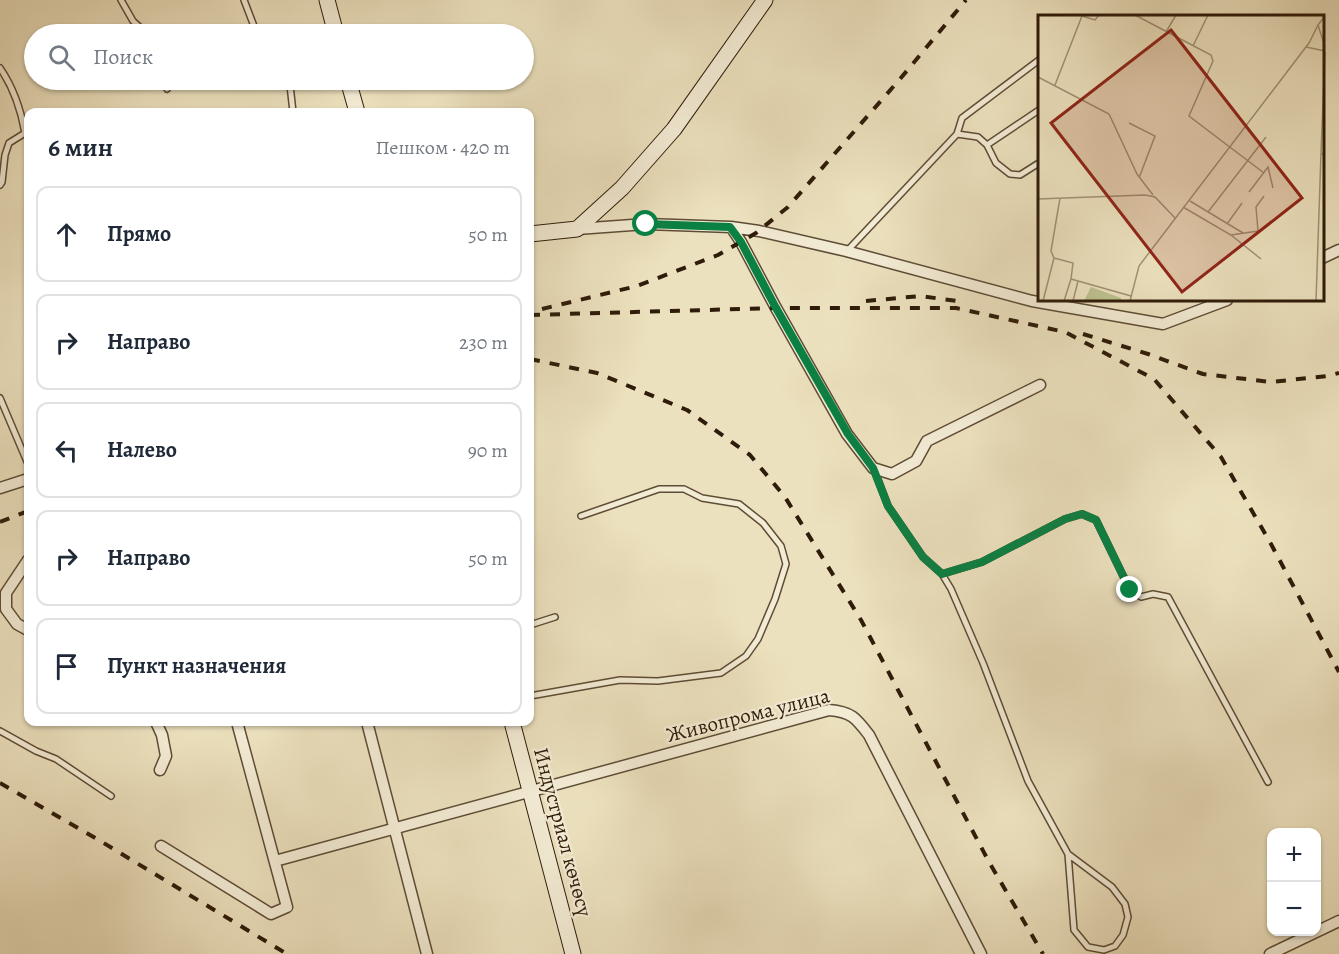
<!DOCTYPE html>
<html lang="ru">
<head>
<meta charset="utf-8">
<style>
	:root { --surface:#fff; --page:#f2f2f3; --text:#1f2937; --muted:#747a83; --line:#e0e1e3 }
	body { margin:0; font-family:Alegreya,serif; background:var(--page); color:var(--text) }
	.controls { position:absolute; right:18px; bottom:18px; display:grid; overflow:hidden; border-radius:12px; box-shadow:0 2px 4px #0004 }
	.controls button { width:54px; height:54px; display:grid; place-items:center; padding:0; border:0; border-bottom:2px solid var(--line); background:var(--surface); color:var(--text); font:30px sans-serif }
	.stop { position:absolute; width:18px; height:18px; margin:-14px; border:4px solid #0b8043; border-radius:50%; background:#fff }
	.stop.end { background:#0b8043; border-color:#fff; box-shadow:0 2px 6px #0008 }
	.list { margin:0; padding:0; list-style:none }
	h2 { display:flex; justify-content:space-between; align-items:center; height:78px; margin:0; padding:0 24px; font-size:26px }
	h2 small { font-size:20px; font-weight:400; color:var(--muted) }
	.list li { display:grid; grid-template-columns:39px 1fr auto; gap:18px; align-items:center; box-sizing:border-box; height:96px; margin:0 12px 12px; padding:0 12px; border:2px solid var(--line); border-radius:12px }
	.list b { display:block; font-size:22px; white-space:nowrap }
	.list em { font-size:20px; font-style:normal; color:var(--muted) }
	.icon { flex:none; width:33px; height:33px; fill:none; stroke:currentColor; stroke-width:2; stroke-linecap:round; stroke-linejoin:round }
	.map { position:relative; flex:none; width:1339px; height:954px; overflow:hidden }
	.search { position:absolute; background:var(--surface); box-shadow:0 2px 4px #0004; left:24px; top:24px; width:510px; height:66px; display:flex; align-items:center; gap:15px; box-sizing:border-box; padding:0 21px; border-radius:33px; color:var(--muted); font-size:22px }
	.panel { position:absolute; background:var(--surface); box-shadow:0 2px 4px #0004; left:24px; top:108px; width:510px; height:618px; border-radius:12px }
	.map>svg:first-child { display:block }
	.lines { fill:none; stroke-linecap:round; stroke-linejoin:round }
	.lane-casing { stroke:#5e4c36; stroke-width:8 }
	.street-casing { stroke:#5e4c36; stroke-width:13 }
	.secondary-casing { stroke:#2f1b09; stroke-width:17 }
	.lane { stroke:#f3ecd5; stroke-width:5 }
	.street { stroke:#f3ecd5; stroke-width:10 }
	.secondary { stroke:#f3ecd5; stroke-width:15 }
	.rail { stroke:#2f1b09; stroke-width:4; stroke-dasharray:10 10; stroke-linecap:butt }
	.route { stroke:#0b8043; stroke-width:8 }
	.labels { text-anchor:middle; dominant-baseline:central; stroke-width:4.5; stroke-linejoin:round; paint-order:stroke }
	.street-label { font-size:21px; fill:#2f1b09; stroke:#f3ecd5 }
	.inset-road { fill:none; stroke:#a09276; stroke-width:1.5 }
	.view { fill:#8f2418; fill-opacity:0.15; stroke:#8f2418; stroke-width:3 }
	.inset-edge { fill:none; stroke:#2f1b09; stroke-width:3 }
</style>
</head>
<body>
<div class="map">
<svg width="1339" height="954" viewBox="0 0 1339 954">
	<rect width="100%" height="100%" fill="#ece1be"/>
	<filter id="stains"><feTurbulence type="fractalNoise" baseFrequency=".00333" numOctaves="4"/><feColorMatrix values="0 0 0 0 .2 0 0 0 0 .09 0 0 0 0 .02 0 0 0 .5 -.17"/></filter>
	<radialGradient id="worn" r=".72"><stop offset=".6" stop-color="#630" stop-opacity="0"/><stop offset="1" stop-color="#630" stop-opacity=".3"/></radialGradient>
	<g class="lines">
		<defs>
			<path id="lane" d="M121,0L133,21L147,34
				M244,0L257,34
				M0,68C13,87 21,110 25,133L9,143L5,155L2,182L0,185
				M163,80L167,89
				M288,80L290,85L293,112
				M957,134L978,137L987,145L996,163L1010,174L1020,175L1039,163
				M987,145L1039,110
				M848,250L957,134L962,118L1039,60
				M0,398L28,464
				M874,469L888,506L923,557L942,574L951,589L983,663L1028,781L1068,854L1074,930L1088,947L1104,950L1115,946L1123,935L1128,917L1125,904L1112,887L1068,854
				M942,574L982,562L1065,519L1082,514L1096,520L1130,590L1141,597L1153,594L1168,597L1268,782
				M530,625L555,617
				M530,696L620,680L658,681L721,673L746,656L758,639L775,599L786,564L781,546L763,523L739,504L702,498L684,489H659L581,516
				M0,731L36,751L56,759L111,796"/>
			<path id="street" d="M731,227L741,242L776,308L847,434L873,468L892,474L916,461L927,441L1040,385
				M577,229L646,224L731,227L759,231L846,251L1032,301L1163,324L1227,300
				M1322,258L1339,250
				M0,488L28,479
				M28,560L6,593V609L17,624L28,630
				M156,722L162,735L166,756L160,770
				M367,722L427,954
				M161,846L271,914L287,907L237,722
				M275,861L829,710C852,712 856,718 869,735L981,954
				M1270,954L1339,921"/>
			<path id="secondary" d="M327,0L336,34
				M348,80L357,112
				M530,234L577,229L622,188L674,129L765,0
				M512,722L573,954"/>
		</defs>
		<use href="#lane" class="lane-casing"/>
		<use href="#street" class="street-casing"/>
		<use href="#secondary" class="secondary-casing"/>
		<use href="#lane" class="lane"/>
		<use href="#street" class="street"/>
		<use href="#secondary" class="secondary"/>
		<path class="rail" d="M866,301L920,296L964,302
			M542,309L637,286L718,255L756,233L788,207L900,79L966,0
			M530,315L776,308H956L1065,332L1154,379L1221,457L1271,544L1339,672
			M1083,334L1148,354L1203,374L1271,382L1327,376L1339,373
			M530,359L597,373L687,410L750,455L785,497L861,620L989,862L1043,954
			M0,522L28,511
			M0,783L97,839L287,954"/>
	</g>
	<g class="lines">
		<path class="route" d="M646,224L730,227L741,242L776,308L848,434L873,468L888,506L923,557L942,574L982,562L1065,519L1082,514L1096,520L1130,590"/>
	</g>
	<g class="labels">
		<g class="street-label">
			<text transform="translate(748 715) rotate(-14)">Живопрома улица</text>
			<text transform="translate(563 832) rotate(75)">Индустриал көчөсү</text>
		</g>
	</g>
	<g transform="translate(1038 15)">
		<rect width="286" height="286" fill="#ece1be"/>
		<path d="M53,272L83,283V286H46Z" fill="#bcc28f"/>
		<path class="inset-road" d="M97,0L173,40L175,46L151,101L226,158M287,1L280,10L287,32M128,17L138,0M155,31L170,0M268,32L287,36M287,37L283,138L287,141M0,62L71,99L99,159L115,180M17,70L44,1L57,5L61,0M91,108L117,121L101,163M211,177L230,152L235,173M0,184L107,180L117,182L137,203M152,186L205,218M145,192L193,220L223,244M170,197L228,122M189,209L204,188M193,220L220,216L218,192L226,181M16,243L35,248L33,264M5,286L16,243L13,236L22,183M26,286L33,264L40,266M35,286L40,266L93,281M92,286L101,251L271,28L280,10M278,286L283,138"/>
		<path class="view" d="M133,15L264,183L144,277L13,108Z"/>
		<rect width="286" height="286" class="inset-edge"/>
	</g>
	<rect width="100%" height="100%" filter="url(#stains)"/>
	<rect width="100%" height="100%" fill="url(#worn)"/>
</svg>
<div class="controls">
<button>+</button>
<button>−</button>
</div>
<div class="stop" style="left:646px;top:224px"></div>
<div class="stop end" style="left:1130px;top:590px"></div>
<div class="search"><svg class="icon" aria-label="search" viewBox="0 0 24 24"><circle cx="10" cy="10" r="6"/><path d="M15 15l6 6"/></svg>Поиск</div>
<section class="panel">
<h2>6 мин<small>Пешком · 420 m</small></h2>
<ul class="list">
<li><svg class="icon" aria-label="ahead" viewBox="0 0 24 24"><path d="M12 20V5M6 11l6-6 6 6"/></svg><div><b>Прямо</b></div><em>50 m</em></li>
<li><svg class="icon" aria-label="right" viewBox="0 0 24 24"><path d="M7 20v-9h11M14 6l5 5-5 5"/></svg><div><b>Направо</b></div><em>230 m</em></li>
<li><svg class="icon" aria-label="left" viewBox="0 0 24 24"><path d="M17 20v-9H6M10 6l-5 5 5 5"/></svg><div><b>Налево</b></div><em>90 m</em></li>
<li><svg class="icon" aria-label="right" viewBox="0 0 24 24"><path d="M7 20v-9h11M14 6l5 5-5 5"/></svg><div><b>Направо</b></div><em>50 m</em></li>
<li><svg class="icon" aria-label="arrive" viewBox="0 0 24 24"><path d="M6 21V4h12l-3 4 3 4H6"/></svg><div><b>Пункт назначения</b></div></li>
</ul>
</section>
</div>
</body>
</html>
